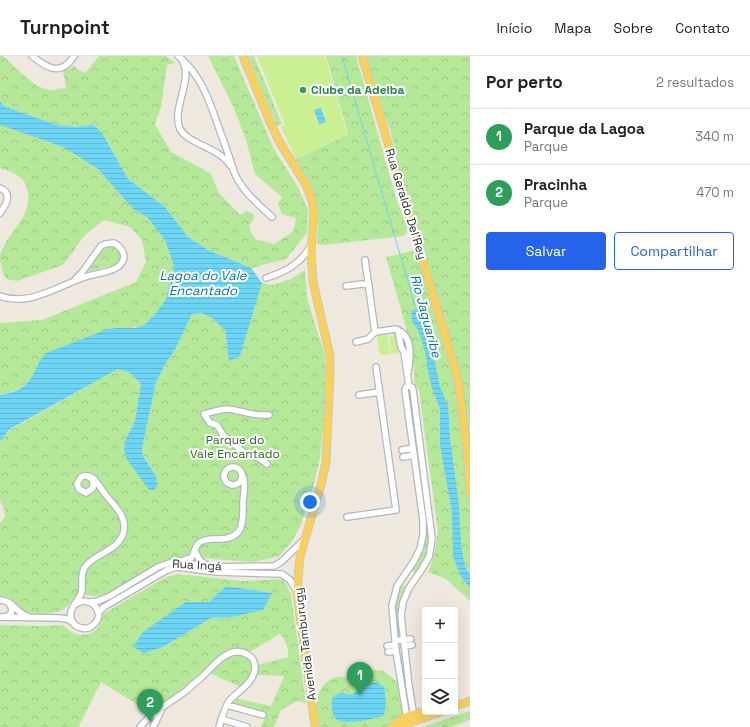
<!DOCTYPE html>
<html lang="pt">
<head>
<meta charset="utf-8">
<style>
	:root { --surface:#fff; --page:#f2f2f2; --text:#222; --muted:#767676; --line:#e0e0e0; --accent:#2563eb }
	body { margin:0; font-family:"Space Grotesk",sans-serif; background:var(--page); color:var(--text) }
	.controls { position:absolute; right:12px; bottom:12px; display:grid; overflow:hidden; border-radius:4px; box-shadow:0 4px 16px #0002 }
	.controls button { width:36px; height:36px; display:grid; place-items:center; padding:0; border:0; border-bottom:1px solid var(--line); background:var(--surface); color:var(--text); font:20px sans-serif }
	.you { position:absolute; left:310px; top:446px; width:14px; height:14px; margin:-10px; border:3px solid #fff; border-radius:50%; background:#1a73e8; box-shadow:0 0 0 6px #1a73e833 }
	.badge { display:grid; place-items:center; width:26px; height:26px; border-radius:50%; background:var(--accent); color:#fff; font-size:13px; font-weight:700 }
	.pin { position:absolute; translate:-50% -33px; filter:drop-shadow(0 1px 2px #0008) }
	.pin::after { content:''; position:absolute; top:21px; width:14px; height:12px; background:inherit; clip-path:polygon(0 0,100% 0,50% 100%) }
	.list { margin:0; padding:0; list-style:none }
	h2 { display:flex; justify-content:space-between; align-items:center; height:52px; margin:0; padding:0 16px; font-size:17px }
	h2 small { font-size:13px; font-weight:400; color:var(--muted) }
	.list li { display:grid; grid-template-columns:26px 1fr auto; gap:12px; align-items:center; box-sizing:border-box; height:56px; padding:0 16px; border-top:1px solid var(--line) }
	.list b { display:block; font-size:15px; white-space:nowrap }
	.list p { margin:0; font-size:13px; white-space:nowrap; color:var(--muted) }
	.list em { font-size:13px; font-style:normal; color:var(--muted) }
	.actions { display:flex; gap:8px; padding:12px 16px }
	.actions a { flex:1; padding:9px 0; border:1px solid var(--accent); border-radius:4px; text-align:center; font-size:14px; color:var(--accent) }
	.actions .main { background:var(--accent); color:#fff }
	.icon { flex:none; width:22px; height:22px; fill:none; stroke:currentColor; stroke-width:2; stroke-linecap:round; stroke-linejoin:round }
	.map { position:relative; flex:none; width:470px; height:671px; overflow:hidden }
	header { display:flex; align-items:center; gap:24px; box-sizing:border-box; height:56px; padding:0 20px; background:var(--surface); border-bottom:1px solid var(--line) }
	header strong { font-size:19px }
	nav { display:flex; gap:22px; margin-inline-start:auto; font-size:14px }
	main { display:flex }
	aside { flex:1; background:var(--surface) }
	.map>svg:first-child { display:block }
	.forest { fill:url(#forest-crowns); fill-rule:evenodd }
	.pitch { fill:#cbf094 }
	.water { fill:url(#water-rules) }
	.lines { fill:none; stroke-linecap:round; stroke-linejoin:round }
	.stream { stroke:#6dd5f6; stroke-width:1 }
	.minor-casing { stroke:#b3b6c1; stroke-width:8 }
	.major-casing { stroke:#c8c8c8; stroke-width:9 }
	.minor { stroke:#fff; stroke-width:5.5 }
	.major { stroke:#f9d15a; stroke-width:7 }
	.leisure-dot { fill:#2e9e5b; stroke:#fff; stroke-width:1.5 }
	.labels { text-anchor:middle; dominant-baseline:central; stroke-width:4; stroke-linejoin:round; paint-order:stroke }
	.leisure-label { font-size:12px; font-weight:bold; fill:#27864d; stroke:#fff; text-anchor:start }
	.street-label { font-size:12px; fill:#2d2d2d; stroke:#fff }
	.park-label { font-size:12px; fill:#2b7117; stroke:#fff }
	.water-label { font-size:13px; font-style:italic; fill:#0574a9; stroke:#fff }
</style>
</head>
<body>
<header>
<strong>Turnpoint</strong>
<nav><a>Início</a><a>Mapa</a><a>Sobre</a><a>Contato</a></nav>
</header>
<main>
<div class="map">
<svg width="470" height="671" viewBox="0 0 470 671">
	<defs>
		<pattern id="forest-crowns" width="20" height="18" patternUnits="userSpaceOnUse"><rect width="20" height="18" fill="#b6e899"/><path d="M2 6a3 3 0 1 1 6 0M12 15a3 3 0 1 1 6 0" fill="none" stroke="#9dc784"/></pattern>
		<pattern id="water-rules" width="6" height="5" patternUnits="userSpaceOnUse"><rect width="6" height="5" fill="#6dd5f6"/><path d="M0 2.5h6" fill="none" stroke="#5fb7d3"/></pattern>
	</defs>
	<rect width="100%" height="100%" fill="#efe8df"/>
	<path class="forest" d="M0,0H3C14,10 35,33 50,34C55,34 61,32 66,32L63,15L74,10L78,14L85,17L99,0H166L176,7L167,9L161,51L155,68L171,96L210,117L219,137L240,159L247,155L254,159C253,173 243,163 255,183L274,188L293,176L296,162L282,158L278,148L282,141L255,118L246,84L233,50L208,0H234L274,93L299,133L308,154L307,177L286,203L251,212L210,195L188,181L165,151L128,123L102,77L95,70L91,69L76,71L57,69L6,51L0,46Z
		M248,0H254L282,68L277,70Z
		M326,0H356L396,142L407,171V177L403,180L325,189L317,188C318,174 320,155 315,141C310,127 302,116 295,104L348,78Z
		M366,0H470V545L446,523L428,516L433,503L438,476L419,334L415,329L412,292L386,201L424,192L398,106L390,73L382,55Z
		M0,69L63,91L98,113L133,153L147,161L165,184L174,210L166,243L155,258L144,269L129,273L118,272L42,301C28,327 30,331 0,339V267L42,264L136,226L146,206L142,184L130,171L104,164L85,179L63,209L17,225L6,223C2,215 0,208 0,199C1,195 4,192 5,188C15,170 31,159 28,136C26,121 13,116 0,112Z
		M108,189L117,191C122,197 122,202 117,208L87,216L101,195Z
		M305,214L307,242L325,300L326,318L325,349L320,402L311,440L300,471L290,488L279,500L254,506L186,501L167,505L104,539C95,543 88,537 79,540C73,542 70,548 65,552C60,558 33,560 26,556C15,551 16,540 0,540V467L5,461V456L0,444V385L10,374L118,313L130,317L141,328L135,365L125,385L156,420L143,399L142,393L156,326L167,305L175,294L192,258L201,257L212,262L225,274L229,305L240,299L262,227L273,229L291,223Z
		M413,363L414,370L416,374L426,448L422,435L412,364Z
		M424,452H425C426,457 428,462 429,467C432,486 428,500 418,516H413L412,512L417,503Z
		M178,518L243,525L282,523L287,529L291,539L306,647L297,645L281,654L274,671H261L265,662L229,654L232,648L238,643L271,650L284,620L256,619L257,609L288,601C289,593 286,584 280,578L250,596L237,594L226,597L147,661L138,649L101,626L79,670L80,671H0V569L39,570L63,569C67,572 71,577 76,578C91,582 103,571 103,558L166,521ZM226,530L271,537L232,561L211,562L163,591L144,596L133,591L186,547L209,546Z
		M401,529H404L406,532C399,551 397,560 401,580L398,581L394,552L399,530Z
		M399,587L410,656L408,658L398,588Z
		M237,600C261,600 251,620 241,631L209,617L229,601Z
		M369,613L383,615L399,627L403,656L401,661L386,671H319C315,654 314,629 334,622C340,620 345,622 349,621C351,621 353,619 354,618C359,616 364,614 369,613Z
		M470,655V664L451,671H423Z"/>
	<path class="pitch" d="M257,0H325L347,78L296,103L281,71L285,69Z
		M387,278L390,298L380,299L377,280Z
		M397,279L399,297L391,298L389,280Z"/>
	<path class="water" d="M0,46L6,51L57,69L76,71L91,69L95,70L102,77L128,123L165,151L188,181L210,195L251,212L262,227L240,300L229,305L225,274L212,262L201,257L192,258L175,294L167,305L156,326L142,393L143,400L156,420L157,430L154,434H149L126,402L124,394L125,385L135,365L141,328L130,317L118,313L10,373L0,385V339C9,337 19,335 26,328C35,320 37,305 46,297L108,273L118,272H135L144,269L155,258L166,243L174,210L165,184L147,161L133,153L98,113L63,91L0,69Z
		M321,52L326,66L319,68L314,54Z
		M418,252L432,293L440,331L448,350L450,382L459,450L461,490L465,511L470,519V532L460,519L453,500L452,456L440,389V353L431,329L428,315L425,295L418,274L412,265L411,255Z
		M226,530L272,537L263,554L232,561L211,562L163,591L144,597L133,591L143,576L186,546H209Z
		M377,626L384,631L386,646L384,660C369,663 345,671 335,662C331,655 331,648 333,640L341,637L352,639L363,629Z"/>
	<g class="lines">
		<path class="stream" d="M342,0L416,253"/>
		<defs>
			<path id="minor" d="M32,0C47,12 61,21 74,0
				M178,0C202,19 210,47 220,75C225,89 230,102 234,116C242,135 257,147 272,161
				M183,6C193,24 171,54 180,73C188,88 218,91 230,109
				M0,132C13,137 6,149 0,157
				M365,204L375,276
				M266,222C285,216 301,208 311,189
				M346,230L362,228L369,229
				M0,240C29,251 58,230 85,221C95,217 111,217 119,210C128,202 123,192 114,187L105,188L101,190L83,215L74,225
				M398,274L401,291L404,296L409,330
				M356,286L368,283L375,276L396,273C414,280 410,302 408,317
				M359,339L379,336
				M402,394L413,392
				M403,401L414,399
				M267,408C260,403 255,399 247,399L223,379L217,369L210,367L204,358C211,356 221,353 228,353C237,354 245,357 253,358C258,359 263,359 269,359
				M224 420a9 9 0 1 1 18 0a9 9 0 1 1-18 0Z
				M347,461L396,454L376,311
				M195,495L200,505L207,509
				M181,505L191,502C195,496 195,489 200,486C206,482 213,483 219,483C245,483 243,465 243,446C244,436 246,427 242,418
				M0,544C13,544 16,557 27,560
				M90,546L98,545L110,540L158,511L172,506L186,507L207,511L274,510L281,506L304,484
				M76,548C92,538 107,559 93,569C90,572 86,573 82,572C73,571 68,561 72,553C75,545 82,542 82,532C82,526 81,516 85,511C94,497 121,495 124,474C126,458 113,449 105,438C101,432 98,428 94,423C90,420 85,419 81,421L77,428L79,433L86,437L93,432V424L89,421
				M98,557L104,551L167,514L177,511L217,516L282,518L290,524L297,536
				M0,561L60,562L67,563L72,566
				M4,561C12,559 14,555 9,547
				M400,584L411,583
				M387,590L395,589
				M404,590L412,589
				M388,596L396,595
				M227,649L263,659
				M221,663L247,671
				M408,663L406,657L396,595L392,550L397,530L414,505L420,493L423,479V464L405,334L406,331L409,330L412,331L413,334L432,483L429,501L422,513L409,532L403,546L401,560L409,630L414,661
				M140,671C152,656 171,646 186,635C191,630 197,625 202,621C213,610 230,587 248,599C253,601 255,607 255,612C254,627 238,635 229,645C224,653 222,662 219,671
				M153,671L161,655"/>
			<path id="major" d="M243,0L270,66L280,87L305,127L312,144L314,159L311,195L313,226L330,300V317L326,406L321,429L300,500L297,537L315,671
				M362,0L458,323L467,394L470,438
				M455,650L470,645
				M391,671L407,660L425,655
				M398,671L440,656"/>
		</defs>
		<use href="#minor" class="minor-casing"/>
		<use href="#major" class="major-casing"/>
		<use href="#minor" class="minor"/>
		<use href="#major" class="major"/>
	</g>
	<circle class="leisure-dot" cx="303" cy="34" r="4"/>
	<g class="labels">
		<g class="leisure-label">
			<text x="311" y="34">Clube da Adelba</text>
		</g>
		<g class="street-label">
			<text transform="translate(406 148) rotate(73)">Rua Geraldo Del'Rey</text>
			<text transform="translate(197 509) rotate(3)">Rua Ingá</text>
			<text transform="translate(305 588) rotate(-97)">Avenida Tamburugy</text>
		</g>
		<g class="park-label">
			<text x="235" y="384">Parque do<tspan x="235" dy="14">Vale Encantado</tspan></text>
		</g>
		<g class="water-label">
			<text x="203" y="219">Lagoa do Vale<tspan x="203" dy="15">Encantado</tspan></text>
			<text transform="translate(426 260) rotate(75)">Rio Jaguaribe</text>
		</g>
	</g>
</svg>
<div class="controls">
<button>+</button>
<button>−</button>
<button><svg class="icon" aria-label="layers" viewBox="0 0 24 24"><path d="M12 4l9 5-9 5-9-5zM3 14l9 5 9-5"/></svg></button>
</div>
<div class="you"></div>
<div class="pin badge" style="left:360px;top:639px;background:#2e9e5b">1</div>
<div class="pin badge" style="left:150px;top:666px;background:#2e9e5b">2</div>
</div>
<aside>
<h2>Por perto<small>2 resultados</small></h2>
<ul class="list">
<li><span class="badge" style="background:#2e9e5b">1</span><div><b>Parque da Lagoa</b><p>Parque</p></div><em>340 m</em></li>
<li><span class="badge" style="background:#2e9e5b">2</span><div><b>Pracinha</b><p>Parque</p></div><em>470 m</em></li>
</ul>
<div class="actions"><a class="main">Salvar</a><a>Compartilhar</a></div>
</aside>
</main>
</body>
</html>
